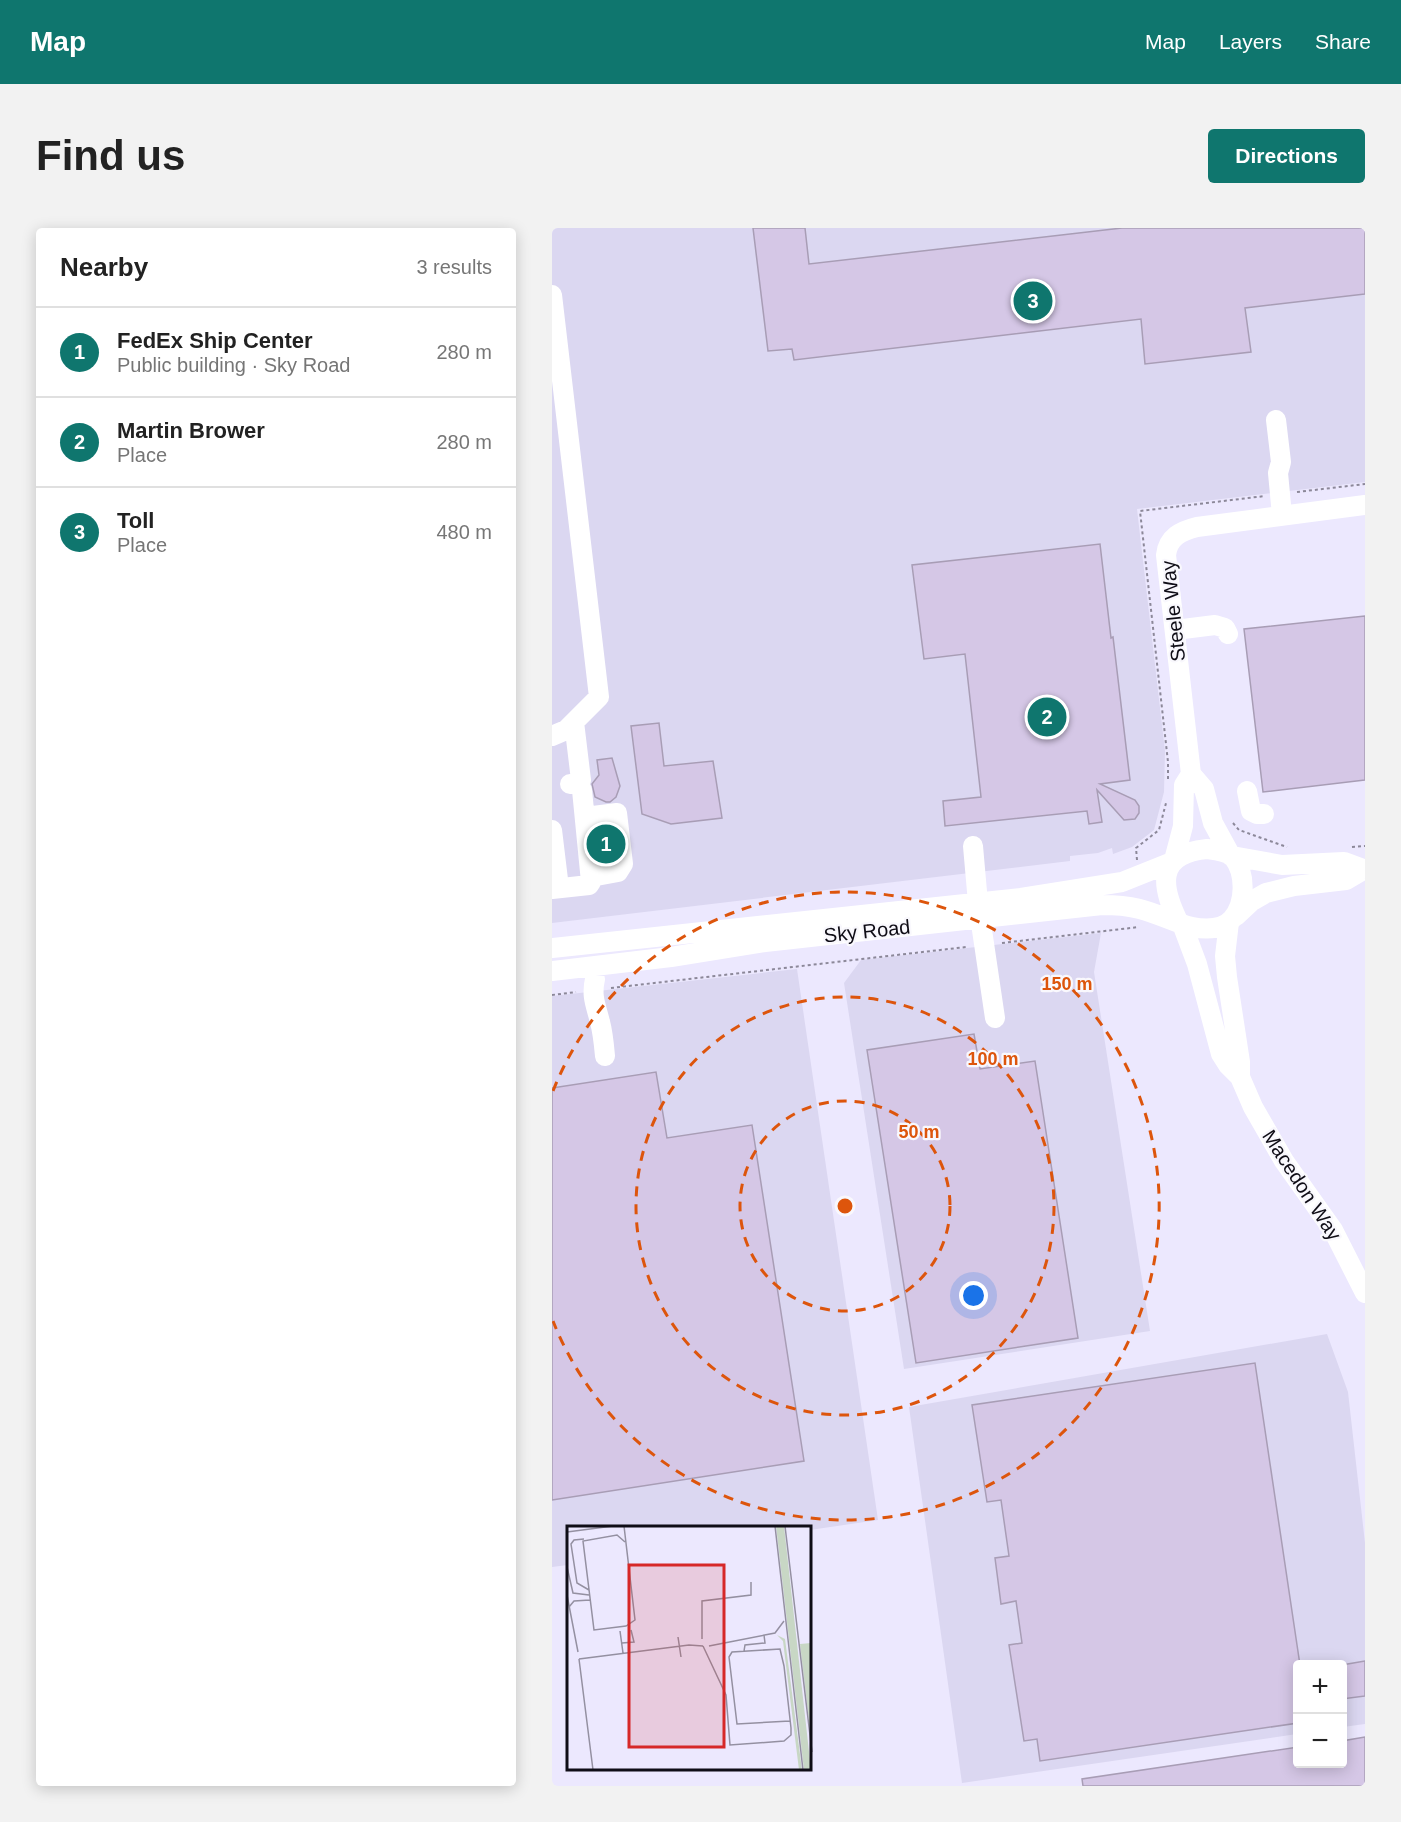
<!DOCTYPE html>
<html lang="en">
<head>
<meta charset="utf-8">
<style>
	:root { --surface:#fff; --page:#f2f2f2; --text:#222; --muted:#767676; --line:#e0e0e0; --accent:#0f766e }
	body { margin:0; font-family:Arial,sans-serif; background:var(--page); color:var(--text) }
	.controls { position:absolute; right:18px; bottom:18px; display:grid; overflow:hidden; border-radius:6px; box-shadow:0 3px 15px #0003 }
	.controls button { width:54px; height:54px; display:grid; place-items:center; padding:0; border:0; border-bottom:2px solid var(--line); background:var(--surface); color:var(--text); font:30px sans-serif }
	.you { position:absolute; left:422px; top:1068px; width:21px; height:21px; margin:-15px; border:4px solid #fff; border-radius:50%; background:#1a73e8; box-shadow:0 0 0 9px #1a73e833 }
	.badge { display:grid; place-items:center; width:39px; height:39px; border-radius:50%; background:var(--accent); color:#fff; font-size:20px; font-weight:700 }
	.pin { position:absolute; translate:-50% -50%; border:3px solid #fff; box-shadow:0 2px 6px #0006 }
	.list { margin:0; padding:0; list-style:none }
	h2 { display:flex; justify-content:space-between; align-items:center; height:78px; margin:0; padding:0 24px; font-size:26px }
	h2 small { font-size:20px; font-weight:400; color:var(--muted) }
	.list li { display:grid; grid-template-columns:39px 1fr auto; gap:18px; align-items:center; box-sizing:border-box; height:90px; padding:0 24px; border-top:2px solid var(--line) }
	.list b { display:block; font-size:22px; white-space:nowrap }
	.list p { margin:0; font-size:20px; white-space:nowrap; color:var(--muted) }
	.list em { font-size:20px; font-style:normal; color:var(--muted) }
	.map { position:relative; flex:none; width:813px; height:1558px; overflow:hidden; border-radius:6px }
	header { display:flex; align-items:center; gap:36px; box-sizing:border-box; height:84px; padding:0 30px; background:var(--accent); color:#fff }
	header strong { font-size:28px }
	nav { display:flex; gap:33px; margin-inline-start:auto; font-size:21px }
	.intro { display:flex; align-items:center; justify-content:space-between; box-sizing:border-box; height:144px; padding:0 36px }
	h1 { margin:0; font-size:42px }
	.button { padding:15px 27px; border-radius:6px; background:var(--accent); color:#fff; font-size:21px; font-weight:700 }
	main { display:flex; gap:36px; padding:0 36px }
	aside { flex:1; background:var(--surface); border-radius:6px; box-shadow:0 3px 15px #0003 }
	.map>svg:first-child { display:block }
	.built { fill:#dbd7f1 }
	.building { fill:#d5c7e6; stroke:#a89db5; stroke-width:1.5 }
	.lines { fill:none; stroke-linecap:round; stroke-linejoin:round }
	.path { stroke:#8c8899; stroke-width:2; stroke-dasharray:3 3; stroke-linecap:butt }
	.minor { stroke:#fff; stroke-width:20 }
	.ring { fill:none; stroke:#dd550c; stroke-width:3; stroke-dasharray:10 8 }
	.labels { text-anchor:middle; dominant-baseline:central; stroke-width:4.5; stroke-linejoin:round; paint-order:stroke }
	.street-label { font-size:20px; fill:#0f0d16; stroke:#f9f8fd }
	.inset-road { fill:none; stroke:#9490a1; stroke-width:1.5 }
	.view { fill:#d62828; fill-opacity:0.15; stroke:#d62828; stroke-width:3 }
	.inset-edge { fill:none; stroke:#0f0d16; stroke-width:3 }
	.centre { fill:#dd550c; stroke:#f9f8fd; stroke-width:3 }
	.ring-label { font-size:18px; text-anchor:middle; font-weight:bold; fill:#dd550c; stroke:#f9f8fd; stroke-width:4.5; stroke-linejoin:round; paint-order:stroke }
</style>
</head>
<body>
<header>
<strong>Map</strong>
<nav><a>Map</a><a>Layers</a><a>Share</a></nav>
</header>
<div class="intro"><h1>Find us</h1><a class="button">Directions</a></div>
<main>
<aside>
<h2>Nearby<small>3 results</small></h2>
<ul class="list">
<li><span class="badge">1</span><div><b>FedEx Ship Center</b><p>Public building · Sky Road</p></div><em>280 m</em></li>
<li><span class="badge">2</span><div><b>Martin Brower</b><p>Place</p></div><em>280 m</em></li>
<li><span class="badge">3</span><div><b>Toll</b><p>Place</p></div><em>480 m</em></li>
</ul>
</aside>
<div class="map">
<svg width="813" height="1558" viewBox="0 0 813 1558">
	<rect width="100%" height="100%" fill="#ece8fe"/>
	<path class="built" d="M0,0H813V254L585,281L613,523L612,564L602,602L580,619L561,626L560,620L546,625L518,628V633L0,695Z
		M549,705L542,744L598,1103L352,1141L292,755L309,732Z
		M245,741L326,1292L258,1302V1300H16V1337L0,1339V768Z
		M775,1106L796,1164L813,1315V1496L791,1499L790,1436H746L745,1506L410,1555L357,1179Z"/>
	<path class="building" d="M201,0H253L257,36L570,0H813V66L693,80L699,124L593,136L589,91L242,132L240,121L216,123Z
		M548,316L559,410L561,409L578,552L548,556L583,572L587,578V585L583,591L572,592L545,562L550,594L537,596L535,583L393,598L391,573L429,569L413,426L372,431L360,337Z
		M813,388V552L711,564L692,401Z
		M107,495L112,538L161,533L170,590L119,596L90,586L79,498Z
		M60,530L68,558L64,569L58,574H54L43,569L40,556L47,547L45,532Z
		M54,598L58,631L49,632L46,600Z
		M422,806L428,841L483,833L526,1110L364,1135L315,822Z
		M104,844L115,910L200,897L252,1233L0,1272V860Z
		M703,1135L748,1437H746V1495L488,1533L485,1511L472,1513L457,1417L470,1415L464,1373L449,1376L443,1330L457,1328L449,1272L435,1274L420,1177Z
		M813,1433V1468L790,1471V1437Z
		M813,1509V1558H531L530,1551L746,1519V1536H790V1513Z"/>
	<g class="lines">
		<path class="path" d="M745,264L813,256
			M616,551V534L588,283L713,268
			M681,595L687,602L735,619
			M800,619L813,618
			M585,632L584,620L607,602L614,575
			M450,715L587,699
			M59,760L414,719
			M0,767L24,764"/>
		<path class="minor" d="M0,67L47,469L14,502L0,508
			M724,192L729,234L726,245L730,287
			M623,402L663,397L673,400L676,406
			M22,494L29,552L24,556
			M695,563L699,583L705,586H712
			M33,589L65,585L71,636L66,644L39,649
			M0,602L7,660
			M421,618L426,675L443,790
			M655,621C663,622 675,623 681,629C694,645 694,675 680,691C669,705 641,701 627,695C609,659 603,626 655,621Z
			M679,628L661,595L652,561L639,546L614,327C616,309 629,303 645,299L813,277
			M680,628L730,637L792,634L811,641
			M622,632L631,598L632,557L639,546
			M0,661L37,657L39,654L30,562L24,556H18
			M684,688L700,673L714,665L742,658L794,652L813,641
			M677,694L673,728L675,749L688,834V849
			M630,696L645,736L669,826L676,837L688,849L701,879L732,933L781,1002L813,1065
			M0,720L469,670L570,654L620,634
			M0,743L119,729L213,714L550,677C584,677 596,683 627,695
			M43,751C39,769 44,777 48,794C51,805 52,817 53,828"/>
	</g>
	<g class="ring">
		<circle cx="293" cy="978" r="105"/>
		<circle cx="293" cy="978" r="209"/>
		<path d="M1 863A314 314 0 1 1 1 1093"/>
	</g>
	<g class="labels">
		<g class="street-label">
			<text transform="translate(621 383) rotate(-96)">Steele Way</text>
			<text transform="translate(315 703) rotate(-6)">Sky Road</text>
			<text transform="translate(750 957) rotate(57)">Macedon Way</text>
		</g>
	</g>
	<g transform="translate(15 1298)">
		<rect width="244" height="244" fill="#ece8fe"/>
		<path d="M209,0H217L244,244H237ZM210,109L218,113L235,244H232L216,115ZM244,117V212L233,118Z" fill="#c8d7c5"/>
		<path class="inset-road" d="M57,0L68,94L59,100L27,104L16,15L50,9L58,16M208,0L236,244M218,0L245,226M0,6L46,0M17,13L7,14L4,18L10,57L22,64M0,41L6,67L22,69M0,69L11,126M2,81L7,75L23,74M53,105L56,127M111,111L114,131M135,113V75L184,69V56M55,117L67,116L64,104M136,120L159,169L163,219L217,215L224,209V202L217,140L213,123L165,126L162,131L170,198L223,195M142,120L208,107L217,95M177,125L178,119L198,117L197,109M12,133L122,119L136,120M12,133L26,244"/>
		<path class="view" d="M62,39H157V221H62Z"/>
		<rect width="244" height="244" class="inset-edge"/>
	</g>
	<circle cx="293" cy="978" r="9" class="centre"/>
	<g class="ring-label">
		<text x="515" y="762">150 m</text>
		<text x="441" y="837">100 m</text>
		<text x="367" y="910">50 m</text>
	</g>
</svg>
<div class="controls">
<button>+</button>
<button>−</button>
</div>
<div class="you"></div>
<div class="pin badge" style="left:54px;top:616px">1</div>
<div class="pin badge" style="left:495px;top:489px">2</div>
<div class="pin badge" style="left:481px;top:73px">3</div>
</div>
</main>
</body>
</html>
